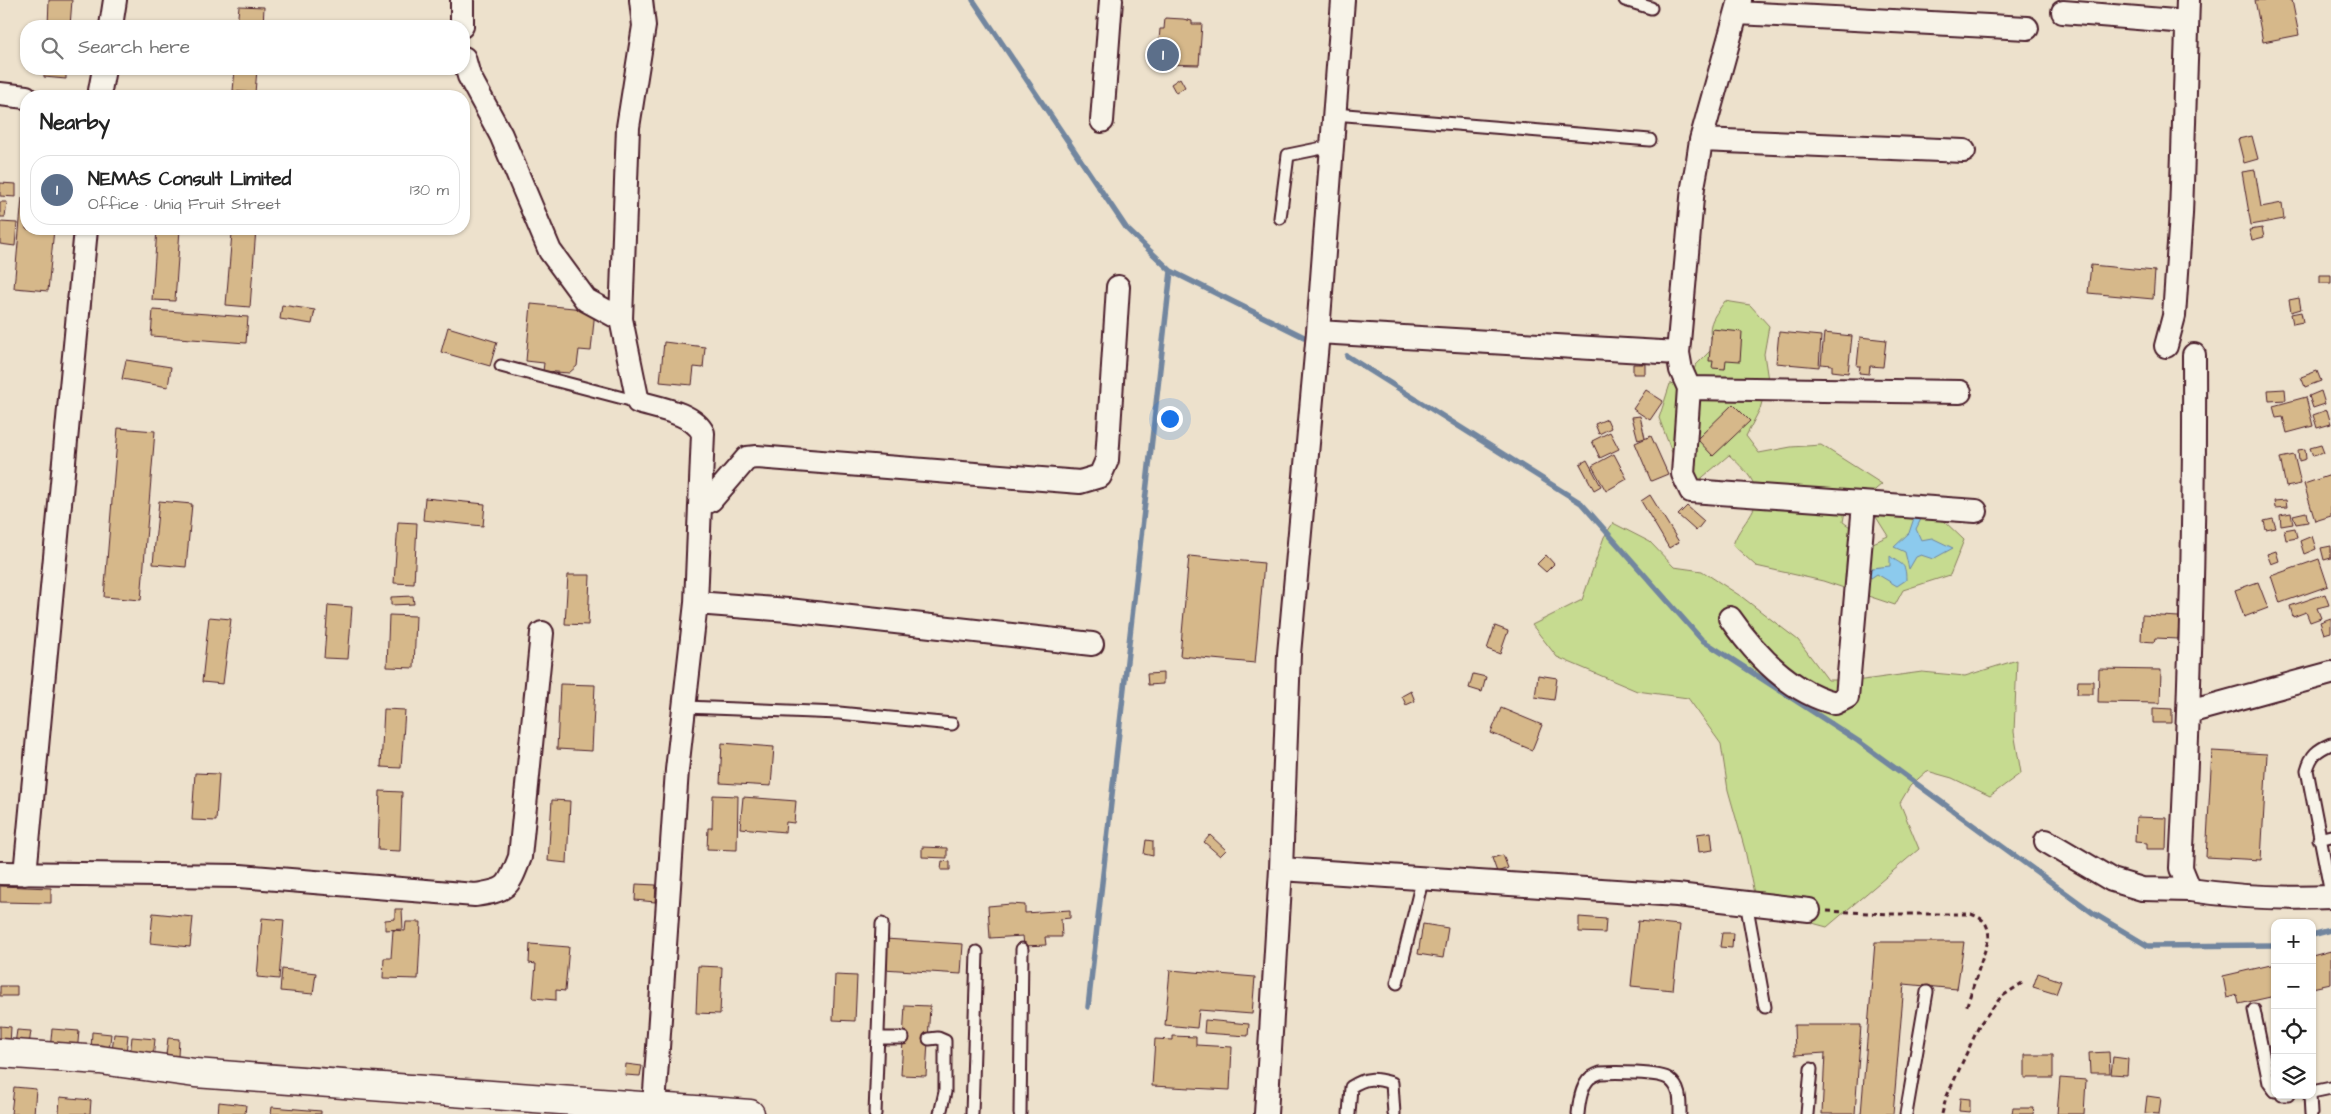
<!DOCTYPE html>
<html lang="en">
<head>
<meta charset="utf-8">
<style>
	:root { --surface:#fff; --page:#f6f6f6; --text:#222; --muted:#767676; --line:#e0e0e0; --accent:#4a1f2b }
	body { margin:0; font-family:"Architects Daughter",sans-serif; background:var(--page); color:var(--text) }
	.controls { position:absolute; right:15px; bottom:15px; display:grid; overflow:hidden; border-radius:10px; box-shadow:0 1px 4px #0004 }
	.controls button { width:45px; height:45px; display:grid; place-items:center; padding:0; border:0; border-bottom:1px solid var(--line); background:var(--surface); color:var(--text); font:25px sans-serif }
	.you { position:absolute; left:1169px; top:418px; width:18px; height:18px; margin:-12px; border:4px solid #fff; border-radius:50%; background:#1a73e8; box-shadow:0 0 0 8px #1a73e833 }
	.badge { display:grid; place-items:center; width:32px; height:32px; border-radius:50%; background:var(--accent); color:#fff; font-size:16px; font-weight:700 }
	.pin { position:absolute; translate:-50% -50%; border:2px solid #fff; box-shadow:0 1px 5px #0006 }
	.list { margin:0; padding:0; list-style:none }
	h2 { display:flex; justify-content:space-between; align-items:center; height:65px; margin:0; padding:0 20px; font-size:21px }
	h2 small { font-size:16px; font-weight:400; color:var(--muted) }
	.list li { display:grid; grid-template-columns:32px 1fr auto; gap:15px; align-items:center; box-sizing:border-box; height:70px; margin:0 10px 10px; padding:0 10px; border:1px solid var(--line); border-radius:20px }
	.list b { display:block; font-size:19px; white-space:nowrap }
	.list p { margin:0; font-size:16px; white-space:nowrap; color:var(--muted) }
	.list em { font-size:16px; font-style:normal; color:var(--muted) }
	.icon { flex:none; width:28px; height:28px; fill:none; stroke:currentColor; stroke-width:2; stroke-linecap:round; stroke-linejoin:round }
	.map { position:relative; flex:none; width:2331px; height:1114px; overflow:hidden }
	.search { position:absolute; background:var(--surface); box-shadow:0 1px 4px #0004; left:20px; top:20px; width:450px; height:55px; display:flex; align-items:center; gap:12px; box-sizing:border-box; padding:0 18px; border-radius:20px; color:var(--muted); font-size:19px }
	.panel { position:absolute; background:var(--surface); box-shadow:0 1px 4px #0004; left:20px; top:90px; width:450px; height:145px; border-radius:20px }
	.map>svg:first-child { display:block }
	.green { fill:#c6db90; stroke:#887d5e }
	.water { fill:#8ccaed; stroke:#72869f }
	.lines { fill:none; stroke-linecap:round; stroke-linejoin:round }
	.stream { stroke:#72869f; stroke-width:5.5 }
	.building { fill:#d6b88a; stroke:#4a1f2b }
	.lane-casing { stroke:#4a1f2b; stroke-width:15 }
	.street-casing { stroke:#4a1f2b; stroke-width:26 }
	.secondary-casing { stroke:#4a1f2b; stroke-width:31 }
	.path { stroke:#4a1f2b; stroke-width:3; stroke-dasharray:5 4; stroke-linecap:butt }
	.lane { stroke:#f7f3e8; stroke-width:11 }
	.street { stroke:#f7f3e8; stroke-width:22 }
	.secondary { stroke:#f7f3e8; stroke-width:28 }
</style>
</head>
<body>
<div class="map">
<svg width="2331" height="1114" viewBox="0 0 2331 1114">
	<rect width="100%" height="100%" fill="#ede1cc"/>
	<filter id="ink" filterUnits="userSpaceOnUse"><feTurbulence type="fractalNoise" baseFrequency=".02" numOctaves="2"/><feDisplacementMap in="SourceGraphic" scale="10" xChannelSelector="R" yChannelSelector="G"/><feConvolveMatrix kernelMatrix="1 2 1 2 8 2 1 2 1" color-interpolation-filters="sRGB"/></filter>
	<g filter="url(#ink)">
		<path class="green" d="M1725,301L1750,305L1769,326L1764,354L1768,380L1760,409L1746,436L1759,453L1791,447L1821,445L1882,484L1869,495L1846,506L1843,522L1873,543L1888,536L1871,509L1941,518L1964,540L1950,575L1903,590L1895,605L1823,581L1756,566L1733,545C1737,531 1748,521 1754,508C1764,486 1743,468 1729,455L1697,482L1674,458L1659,418L1670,384L1688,381L1696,365L1714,347C1705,326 1713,318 1725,301Z
			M1613,523L1650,542L1674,567L1702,571L1742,597L1798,640L1828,680H1863L1922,672L1965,676L2017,660L2014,732L2021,773L1990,796L1952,778L1927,771L1910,786L1900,803L1919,849L1827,927L1757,908L1745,850L1728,790L1721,744L1688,698L1637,691L1557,657L1532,625L1582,600L1604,537Z"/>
		<path class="water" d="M1915,515L1921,519L1916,529L1921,540L1932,538L1953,548L1933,559L1921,555L1916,557L1909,569L1905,552L1894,547L1909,533Z
			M1890,556C1901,566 1906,561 1906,580L1897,586L1877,574L1871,578L1867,573L1872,568L1890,566Z"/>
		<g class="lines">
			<path class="stream" d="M973,0L1127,229L1171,271L1304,337
				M1347,356L1581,503L1702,640L1858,741L2093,913L2148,946L2275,945
				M2312,935L2331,930
				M1088,1007L1171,271"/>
		</g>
		<path class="building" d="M49,0H72L70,26H48Z
			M2255,0H2292L2299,35L2263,42Z
			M239,6L264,7L263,26H237Z
			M1165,18L1183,19L1192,21V24H1202L1199,65L1157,64L1160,29H1164Z
			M44,69H66V79L44,77Z
			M235,69H263H257L255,93L233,91Z
			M1180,78L1185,87L1176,93L1171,84Z
			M2252,136L2258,159L2244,163L2238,139Z
			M2255,170L2261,207L2282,203L2284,219L2251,225L2242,172Z
			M0,183L16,184V197L0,196Z
			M22,198H26V229H54L48,291L14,288Z
			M0,202H7L5,217H0Z
			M0,222L17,223L15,246L0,244Z
			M2262,228L2264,237L2252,240L2249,230Z
			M157,229H180L175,301L152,300Z
			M182,229H256L250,307L226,305L232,233Z
			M2091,265L2155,271L2153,299L2088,293Z
			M2320,275H2331V283H2320Z
			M2299,298L2301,309L2291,312L2289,300Z
			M531,304L595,310L591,351L579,350L577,366L569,373L543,371L544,363L526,361Z
			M282,305L315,310L312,324L280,319Z
			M153,310L248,317L246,343L151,336Z
			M2301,312L2303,322L2293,324L2291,314Z
			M448,327L497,342L490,366L441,352Z
			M1712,329L1742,332L1740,361L1726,360L1725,369L1712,368L1713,361H1709Z
			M1779,332L1821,336L1819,367L1776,363Z
			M1824,333L1852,336L1848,373L1832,371V365L1821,364Z
			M1860,337L1886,340L1883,367L1870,366L1869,374L1859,373L1860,366H1857Z
			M664,342L705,347L703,368L694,367L692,385L660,382Z
			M126,360L171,367L168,387L122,379Z
			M1633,364H1645V374H1633Z
			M2317,371L2321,381L2305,387L2301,377Z
			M2285,389L2286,400L2269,401L2268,390Z
			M1646,390L1663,401L1650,420L1633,409Z
			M2321,391L2325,404L2313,408L2309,396Z
			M2306,397L2313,426L2287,433L2283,417L2276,418L2273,406Z
			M1733,404L1750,421L1713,456L1697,439Z
			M2327,410L2331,424L2317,428L2313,415Z
			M1640,416L1645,438L1638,440L1632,417Z
			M1607,419L1611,428L1599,434L1595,424Z
			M118,428L155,431L141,600L104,597Z
			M1610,432L1619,449L1600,458L1592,441Z
			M1651,436L1668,474L1651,481L1635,443Z
			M2321,445L2324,453L2313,456L2310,448Z
			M2305,449L2306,459L2299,461L2298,450Z
			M1614,454L1627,479L1606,491L1592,466Z
			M2294,455L2301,484L2286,487L2280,458Z
			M1587,460L1601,486L1594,490L1580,464Z
			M2331,475V516L2315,521L2304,484Z
			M1650,495L1679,542L1669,548L1641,501Z
			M425,498L485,504L483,526L423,520Z
			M2286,500L2287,507L2275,508L2274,501Z
			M159,501L192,504L186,567L153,564Z
			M1687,506L1704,521L1696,531L1678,515Z
			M2306,512L2308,522L2296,524L2293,515Z
			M2291,513L2293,524L2281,526L2280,515Z
			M2273,519L2276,528L2266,530L2264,521Z
			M398,522L417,523L414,584L394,583Z
			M2295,528L2297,538L2286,540L2284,530Z
			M2312,536L2316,549L2304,554L2300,541Z
			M2331,546V558L2324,560L2321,548Z
			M2276,551L2279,561L2271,564L2267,554Z
			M1546,555L1554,564L1546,572L1537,564Z
			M1189,556L1264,563L1255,663L1180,656Z
			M2319,559L2328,586L2280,603L2271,576Z
			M568,575H590L588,625L565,624Z
			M2258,582L2268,608L2244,617L2235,590Z
			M2325,594L2329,605L2317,608L2321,618L2310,622L2306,612L2293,617L2290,606Z
			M413,596L414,604L391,605V597Z
			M328,605L352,607L348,659L324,658Z
			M389,615L416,616L414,668L387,667Z
			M2142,615L2179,617L2178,639L2155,638L2154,642L2141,641Z
			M209,617L231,619L223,684L202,682Z
			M2331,618V632L2324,634L2320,622Z
			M1495,626L1508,631L1500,654L1487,649Z
			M2099,669L2161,670L2160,703L2098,702Z
			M1163,673V684L1148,685L1147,674Z
			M1473,674L1486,677L1482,692L1469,688Z
			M1538,675L1557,678L1554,700L1535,697Z
			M2078,681H2093V694H2077Z
			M560,684L595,685L592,751L557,749Z
			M1411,691L1415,701L1406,705L1402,696Z
			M1501,708L1542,725L1532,750L1491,733Z
			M2153,708L2172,709V723H2153Z
			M384,709L405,710L401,768L381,767Z
			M722,743L774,747L771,786L720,783Z
			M2212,751L2267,754L2261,860L2206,857Z
			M195,773L219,774L216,821L192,820Z
			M380,791L402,792L400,851L378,850Z
			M713,795L738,796L737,850L707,849L708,828H712Z
			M743,797L796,801L794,823L786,822L785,832L740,828Z
			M552,800L570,801L567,863L548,861Z
			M2136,817L2167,818L2166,849H2147V843L2135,842Z
			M1711,832L1713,850L1699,852L1697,834Z
			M1210,835L1226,850L1220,856L1204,842Z
			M1146,840L1153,841V856L1144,854Z
			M922,847L947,848V858L922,857Z
			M1503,855L1508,868L1497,872L1492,858Z
			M942,861L950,862V870H941Z
			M636,884L656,885L655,902L635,900Z
			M0,886L51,888V903L0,902Z
			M1011,904L1025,905V913L1070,910V918L1061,919L1062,937H1045L1046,945L1024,946L1023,936L990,938L988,906Z
			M395,909H402L403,929L385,930V920L395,919Z
			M153,913L193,917L190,947L150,943Z
			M1579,917L1606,919L1605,933L1579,932Z
			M262,918L284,920L279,979L257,977Z
			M1638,921L1680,925L1673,990L1631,986Z
			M406,922H421L418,979L383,978L384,958H391L393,930L405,931Z
			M1423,924L1448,928L1443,958L1418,954Z
			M1722,933H1733L1732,948L1720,947Z
			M885,939L963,944L961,974L883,969Z
			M1875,942H1964L1957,989L1904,984L1893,1114H1861Z
			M530,944L569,947L565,991L556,990V1000L533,998L536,964L529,963Z
			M2331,951V984L2312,988V956Z
			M2275,964V996L2239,1004L2237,995L2227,998L2223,976Z
			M698,966L722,967L720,1014L696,1013Z
			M282,969L316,973L313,994L280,991Z
			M1170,970L1255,977L1252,1014L1199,1010L1197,1028L1165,1025Z
			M2038,973L2061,981L2056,994L2033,987Z
			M835,975L857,976L855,1021L833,1020Z
			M0,986H17V996H0Z
			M905,1005L930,1006L926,1076L901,1075Z
			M1205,1020L1249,1024L1248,1036L1204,1033Z
			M1794,1025H1861L1855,1114H1822L1825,1053L1795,1055Z
			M0,1026L11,1027L10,1045L0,1044Z
			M52,1029L79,1031L77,1053L50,1050Z
			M17,1030L31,1031L29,1045L15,1044Z
			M92,1032L111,1034L109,1051L91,1050Z
			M114,1034L128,1035L126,1053L112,1051Z
			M1173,1036L1196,1037V1045L1232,1047L1230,1090L1152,1086L1155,1039L1173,1040Z
			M132,1037L155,1039L153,1059L130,1057Z
			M168,1038L179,1039L178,1056L166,1055Z
			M2109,1052L2110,1073H2090L2089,1053Z
			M2025,1055H2053V1078H2025Z
			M2113,1057L2128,1059L2127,1075L2111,1074Z
			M626,1064L642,1066L640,1076L625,1075Z
			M2060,1078L2086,1080L2084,1114H2057Z
			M14,1087L36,1089L34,1114H11Z
			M2147,1096L2161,1098L2159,1114L2145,1113Z
			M60,1097L91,1100L90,1114H59Z
			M1960,1098L1970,1099V1112L1959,1111Z
			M219,1102L246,1105L245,1114H218Z
			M272,1107L321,1111V1114H271Z
			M2013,1108H2034L2033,1114H2012Z"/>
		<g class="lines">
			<defs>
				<path id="lane" d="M1625,0L1651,8
					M1334,114L1650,140
					M1280,218L1288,155L1332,146
					M501,366L638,402
					M685,707L839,713L952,724
					M2331,744C2317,750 2311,755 2307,770L2331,894
					M2319,839L2331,836
					M1746,902L1765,1007
					M1397,983L1423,877
					M2254,1010L2269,1083L2275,1091
					M879,1038H903
					M929,1039L938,1038L945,1041V1092L940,1114
					M2312,1092L2331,1088
					M2282,1095H2288
					M2310,1095L2311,1114
					M875,1114L882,924
					M972,1114L977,952
					M1020,1114L1022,949
					M1349,1114L1351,1087C1366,1077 1374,1078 1392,1083L1394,1114
					M1578,1114C1579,1103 1581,1086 1590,1078C1593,1076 1597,1074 1600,1073C1613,1072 1660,1072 1669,1079C1681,1088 1680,1101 1680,1114
					M1807,1114L1811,1069
					M1906,1114L1927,992"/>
				<path id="street" d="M641,0L644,26L628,127L621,319L638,402C658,408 693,413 703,433L696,603L677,770L654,1106
					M1740,0L1701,140L1698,160L1693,187L1678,353L1681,370L1689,388L1960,392
					M2063,12L2187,22
					M1737,13L2027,28
					M111,26L115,0
					M462,26V0
					M464,58L469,76L501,135L550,251L586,300L621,319
					M0,94L26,97
					M99,96L104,69
					M1102,121L1111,0
					M1701,140L1964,151
					M1318,332L1678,353
					M2166,346L2174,316L2181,214L2188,0
					M2194,355C2195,526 2190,697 2181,868L2190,890C2237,897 2283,899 2331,897
					M1689,388L1683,474L1691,491L1976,511
					M701,505L711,500L747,458L757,457L1080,482L1100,476L1107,460L1118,287
					M696,603L788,610L1092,644
					M1730,618C1755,654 1790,692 1835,703L1847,697L1864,504
					M2189,712L2331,673
					M2046,841L2112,880L2142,889L2190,890
					M1281,869L1677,895L1809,910
					M0,873L240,876L475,895C508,890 508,888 520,857L542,633
					M25,874L86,229
					M1266,1114L1281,869L1289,654L1318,332L1343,0"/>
				<path id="secondary" d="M0,1053L100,1060L195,1073L750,1114"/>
			</defs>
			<use href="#lane" class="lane-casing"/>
			<use href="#street" class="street-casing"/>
			<use href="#secondary" class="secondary-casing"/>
			<path class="path" d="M1827,911L1889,914H1971C1985,919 1988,924 1989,938L1966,1008
				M1942,1114L1946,1098L1980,1024L2001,997L2022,983"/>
			<use href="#lane" class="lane"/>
			<use href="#street" class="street"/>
			<use href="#secondary" class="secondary"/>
		</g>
	</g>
</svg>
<div class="controls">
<button>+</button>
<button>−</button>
<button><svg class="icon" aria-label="locate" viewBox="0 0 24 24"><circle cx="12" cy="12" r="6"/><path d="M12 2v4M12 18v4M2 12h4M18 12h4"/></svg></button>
<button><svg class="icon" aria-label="layers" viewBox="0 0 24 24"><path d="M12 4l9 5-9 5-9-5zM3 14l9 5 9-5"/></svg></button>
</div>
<div class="you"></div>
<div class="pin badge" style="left:1163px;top:55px;background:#5c6f8a">1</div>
<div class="search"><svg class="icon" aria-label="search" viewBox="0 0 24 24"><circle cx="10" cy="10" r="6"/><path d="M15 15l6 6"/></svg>Search here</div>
<section class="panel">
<h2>Nearby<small></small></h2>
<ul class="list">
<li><span class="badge" style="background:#5c6f8a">1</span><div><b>NEMAS Consult Limited</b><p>Office · Uniq Fruit Street</p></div><em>130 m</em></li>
</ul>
</section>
</div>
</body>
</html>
